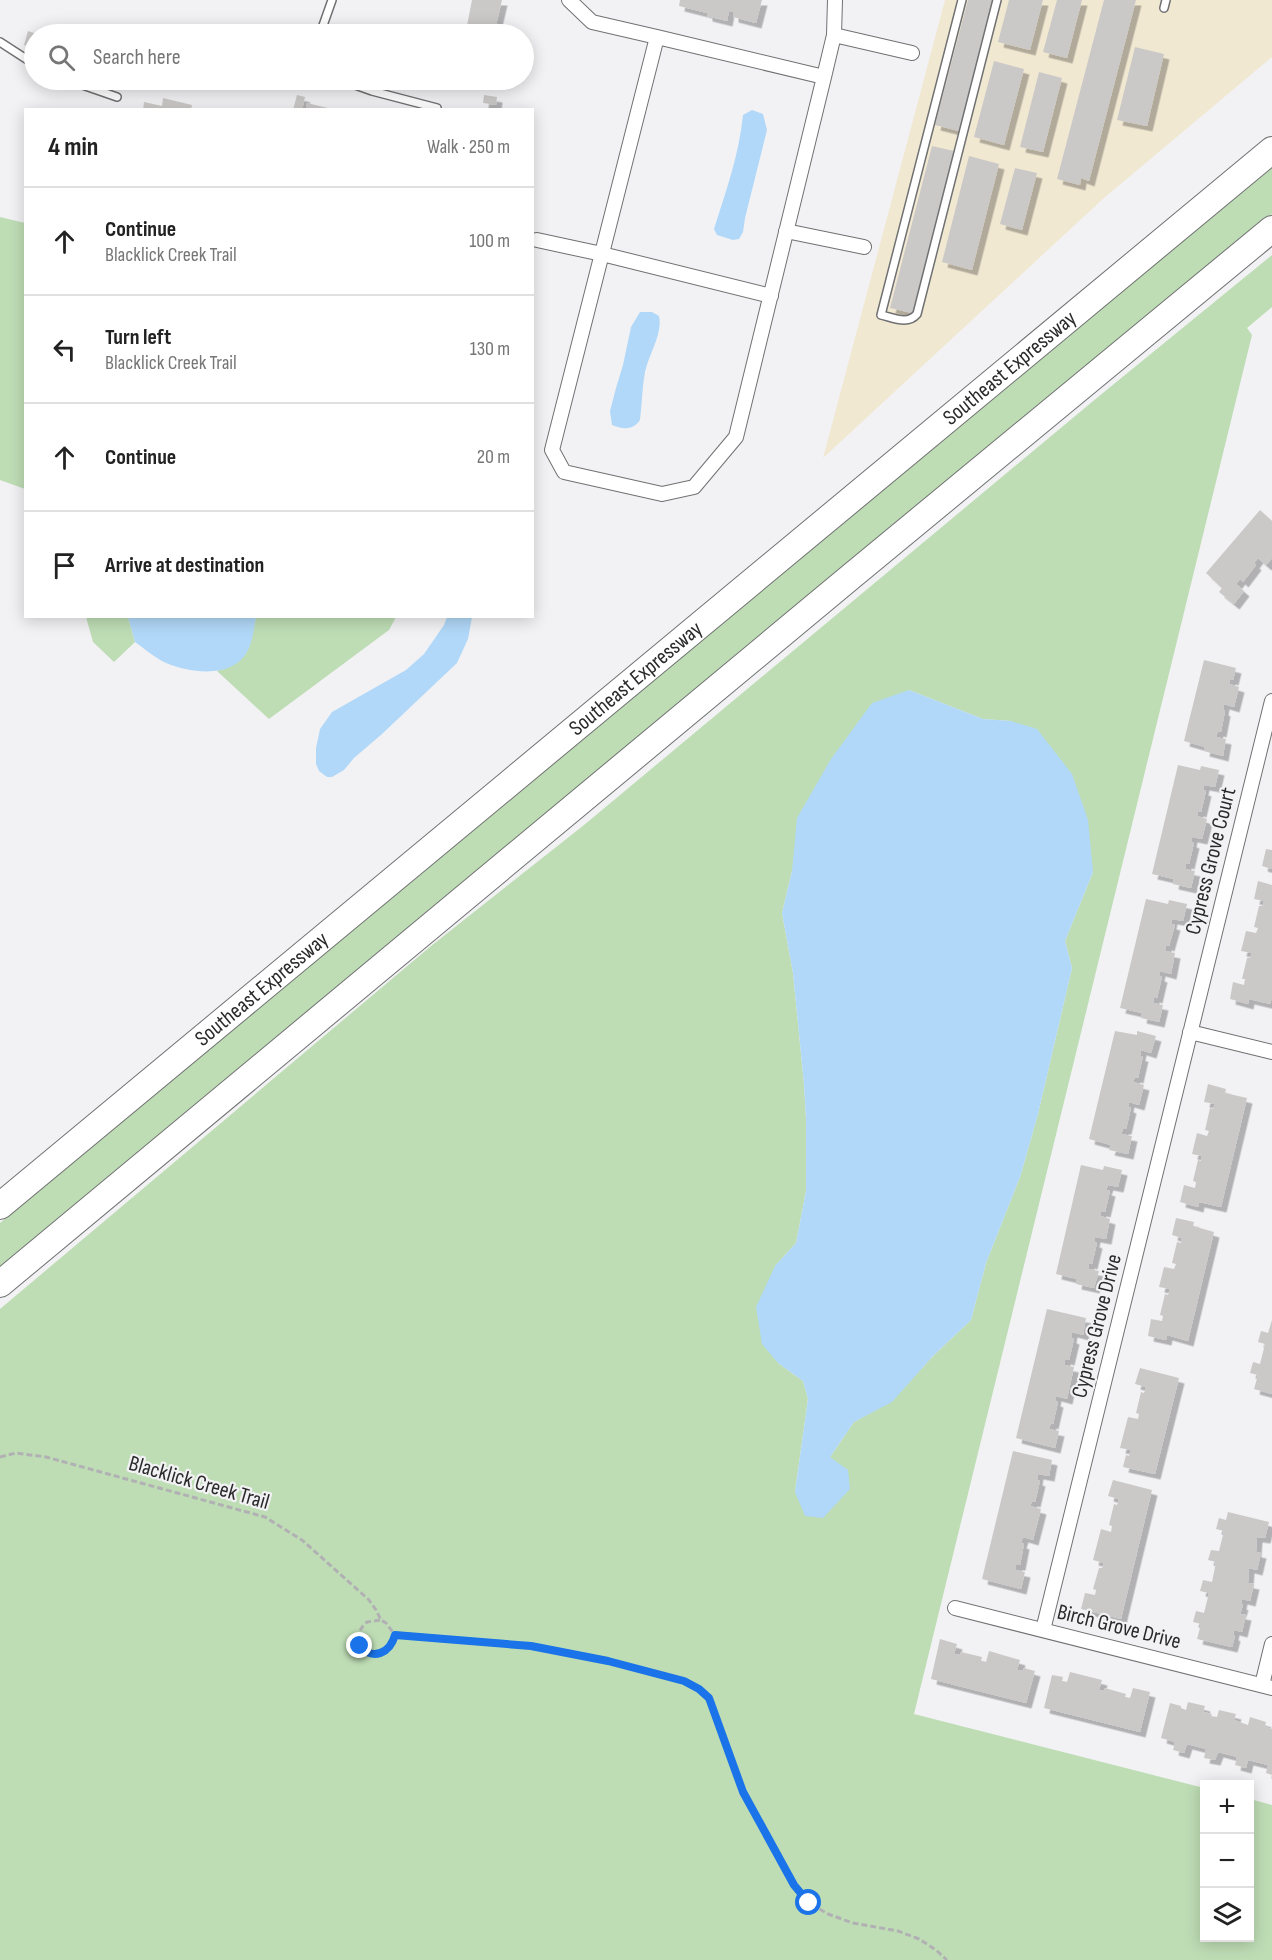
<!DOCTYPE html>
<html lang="en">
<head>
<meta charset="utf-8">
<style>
	:root { --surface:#fff; --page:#f2f2f2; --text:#222; --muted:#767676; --line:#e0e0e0 }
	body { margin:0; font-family:"Sofia Sans Condensed",sans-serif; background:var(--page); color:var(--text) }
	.controls { position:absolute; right:18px; bottom:18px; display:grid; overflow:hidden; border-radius:0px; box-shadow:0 3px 15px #0003 }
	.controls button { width:54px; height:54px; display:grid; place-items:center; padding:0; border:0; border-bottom:2px solid var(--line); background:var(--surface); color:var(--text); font:30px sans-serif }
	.stop { position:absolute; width:18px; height:18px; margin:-14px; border:4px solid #1a73e8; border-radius:50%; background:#fff }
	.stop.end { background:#1a73e8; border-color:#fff; box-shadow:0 2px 6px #0008 }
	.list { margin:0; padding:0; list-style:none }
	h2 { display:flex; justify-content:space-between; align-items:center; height:78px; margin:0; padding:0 24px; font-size:26px }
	h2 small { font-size:20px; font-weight:400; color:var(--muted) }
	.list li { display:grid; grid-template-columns:39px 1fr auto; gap:18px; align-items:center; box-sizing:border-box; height:108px; padding:0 24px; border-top:2px solid var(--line) }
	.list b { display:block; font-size:22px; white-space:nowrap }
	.list p { margin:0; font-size:20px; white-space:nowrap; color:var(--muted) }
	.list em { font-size:20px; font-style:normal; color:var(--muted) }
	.icon { flex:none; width:33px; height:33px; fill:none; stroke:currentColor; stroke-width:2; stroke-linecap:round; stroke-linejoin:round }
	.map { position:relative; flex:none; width:1272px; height:1960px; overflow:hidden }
	.search { position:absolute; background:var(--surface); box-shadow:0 3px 15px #0003; left:24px; top:24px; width:510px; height:66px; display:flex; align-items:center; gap:15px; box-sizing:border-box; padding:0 21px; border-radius:33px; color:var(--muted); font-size:22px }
	.panel { position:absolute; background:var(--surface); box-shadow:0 3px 15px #0003; left:24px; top:108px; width:510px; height:510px; border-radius:0px }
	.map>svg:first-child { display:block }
	.commercial { fill:#f1e8d2 }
	.green { fill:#beddb5; fill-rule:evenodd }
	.water { fill:#b1d8f8 }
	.building { fill:#cbc9c8; filter:url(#shadow) }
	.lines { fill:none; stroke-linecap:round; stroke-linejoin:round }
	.service-casing { stroke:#707172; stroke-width:10 }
	.minor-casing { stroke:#707172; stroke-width:16 }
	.motorway-casing { stroke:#707172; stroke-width:28 }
	.path { stroke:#b1b1b3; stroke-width:3; stroke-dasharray:6 3; stroke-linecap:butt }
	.service { stroke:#fff; stroke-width:7 }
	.minor { stroke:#fff; stroke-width:14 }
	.motorway { stroke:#fff; stroke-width:26 }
	.route { stroke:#1a73e8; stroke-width:8 }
	.labels { text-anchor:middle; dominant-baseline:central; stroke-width:4.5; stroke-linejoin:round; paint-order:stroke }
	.street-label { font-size:22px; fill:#2a2a2b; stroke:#f2f2f4 }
</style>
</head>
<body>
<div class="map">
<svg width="1272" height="1960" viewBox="0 0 1272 1960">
	<defs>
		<filter id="shadow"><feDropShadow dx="5.5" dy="5.5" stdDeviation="0" flood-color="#0004"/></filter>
	</defs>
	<rect width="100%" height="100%" fill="#f2f2f4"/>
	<path class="commercial" d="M945,0H1272V57L1104,198L823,458Z"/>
	<path class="green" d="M1272,166V214L0,1269V1223Z
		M0,217L25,223V489L0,480Z
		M1272,255V307L1247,328L1252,335L914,1714L1204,1788V1938H1250V1799L1272,1805V1960H0V1309L431,946L584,825L1098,397ZM909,690L983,719L1011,721L1093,872L1065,941L1072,968L1038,1114L1020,1177L986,1263L971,1320L933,1356L892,1401L854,1422L830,1457L795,1492L808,1399L803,1381L778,1363L775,1266L796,1243L806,1191V1119L804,1084L793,973L782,913L792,871Z
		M86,617H128L135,642L114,662L93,642Z
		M256,617H396L389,630L269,719L217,671C251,661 249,647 256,617Z"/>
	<path class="water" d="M752,110L763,114L767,130L745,218L743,232L739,239L733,240L717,235L714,229C726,191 739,155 743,115Z
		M640,312H652L659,316C663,333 649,354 645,372C642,388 642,404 640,420C633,431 622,429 612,425L610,411L616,388L623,365L631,327Z
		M128,617V616L256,617C254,627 253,639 249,648C235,680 191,673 166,663C155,658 145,649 135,642Z
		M447,617H472L468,639L457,663L382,734L354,758L344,770L332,777H327L319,771L316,764V748L320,729L332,712L406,670L424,654L444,625Z
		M909,690L983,719L1011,721L1037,729L1072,774L1088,820L1093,872L1065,941L1072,968L1038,1114L1020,1177L986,1263L971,1320L933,1356L892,1402L854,1422L830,1457L848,1470L850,1489L823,1518L805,1516L795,1492L808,1399L803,1381L778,1363L762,1344L756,1307L775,1266L796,1243L806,1191V1119L804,1084L793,973L782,913L792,871L797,818L831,759L872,703Z"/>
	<path class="building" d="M472,0H502L494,34H482L466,31Z
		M680,0H762L756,23L733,17V12L729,11L727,21L707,16V13L679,6Z
		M968,0H993L959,131L935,125Z
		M1009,0H1043L1030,50L998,42Z
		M1057,0H1082L1067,58L1043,52Z
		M1104,0H1136L1089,181L1081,178L1080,185L1057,179Z
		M28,31L34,33V48L24,45Z
		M1135,47L1164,54L1147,126L1117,120Z
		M994,61L1024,69L1004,145L974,137Z
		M1039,72L1062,78L1043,152L1020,147Z
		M297,95L305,97L302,110H293Z
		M484,95L497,97L496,105L483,103Z
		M163,98L192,105L191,110H143L144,102L162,106Z
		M307,103L332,109V110H306Z
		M932,146L954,151L912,313L890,308Z
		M969,156L999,164L972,270L942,262Z
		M1015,168L1037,173L1022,230L1000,224Z
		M1260,510L1272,521V558L1266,565L1258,558L1254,563L1256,565L1243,582L1240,579L1236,584L1244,591L1234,604L1219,592L1222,588L1206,573Z
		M1204,660L1236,668L1233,680L1230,679L1229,684L1239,687L1234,707L1224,704L1223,710L1225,711L1221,732L1218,731L1216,737L1226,739L1223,756L1204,751L1205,747L1184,741Z
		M1178,765L1200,770L1201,766L1219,770L1215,787L1204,785L1203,790L1206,791L1201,812L1198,811L1197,816L1207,819L1202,839L1192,837L1191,842L1194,843L1189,864L1186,863L1185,869L1195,871L1191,888L1173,884L1174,879L1152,874Z
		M1266,849L1272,850V869L1262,866Z
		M1258,881L1272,885V997L1270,1004L1249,999L1248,1004L1230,999L1233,982L1244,985L1245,979H1242L1247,958H1250L1252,953L1241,951L1246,931L1256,933L1258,928L1254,927L1259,906H1263L1264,901L1254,899Z
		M1146,899L1168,904L1169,900L1187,904L1183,921L1172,919L1171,924L1175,925L1169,946L1166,945L1165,951L1175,953L1171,974L1160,971L1159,976L1162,977L1157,998L1154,997L1153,1003L1163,1005L1159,1022L1141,1018L1142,1013L1120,1008Z
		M1115,1031L1137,1035V1031L1156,1036L1151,1053L1141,1050L1140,1056H1143L1138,1078L1135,1077L1133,1082L1144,1085L1139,1105L1129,1102L1128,1107L1131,1108L1126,1129H1123L1121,1134L1132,1136L1128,1154L1109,1150L1111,1145L1089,1139Z
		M1208,1084L1226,1089L1225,1093L1247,1098L1221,1207L1199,1202L1198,1207L1180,1202L1184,1185L1195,1188L1196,1182L1193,1181L1198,1160L1201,1161L1202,1156L1192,1154L1197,1133L1207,1136L1209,1131L1205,1130L1210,1108L1213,1109L1215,1104L1204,1102Z
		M1081,1165L1103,1170L1104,1166L1122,1170L1118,1187L1108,1185L1106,1190L1110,1191L1105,1212L1101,1211L1100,1216L1110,1219L1106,1239L1095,1237L1094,1242L1097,1243L1092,1264L1089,1263L1088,1269L1099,1271L1094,1288L1076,1284L1077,1279L1056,1274Z
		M1176,1218L1194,1222L1193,1226L1214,1232L1188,1341L1167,1335L1166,1340L1148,1336L1151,1319L1162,1321L1163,1316L1160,1315L1165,1294L1168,1295L1170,1289L1159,1287L1164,1267L1174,1269L1176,1264L1172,1263L1177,1242L1181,1243L1182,1238L1172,1235Z
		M1047,1309L1086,1318L1083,1335L1072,1332L1071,1338L1074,1339L1069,1360L1065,1359L1064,1365L1074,1367L1067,1399L1056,1396L1055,1401L1058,1402L1053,1424L1051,1423L1049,1429L1059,1431L1055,1448L1016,1438Z
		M1272,1320V1394L1254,1389L1258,1375L1250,1373L1253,1362L1260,1364L1265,1344L1258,1342L1261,1331L1268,1333Z
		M1140,1368L1179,1378L1155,1474L1123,1467L1126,1455L1129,1456L1131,1450L1120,1448L1128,1417L1138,1419L1139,1414L1136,1413L1141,1392L1144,1393L1146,1387L1135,1384Z
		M1013,1451L1052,1460L1049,1476L1038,1474L1037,1480L1040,1481L1035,1502L1032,1501L1030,1506L1041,1509L1033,1540L1023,1537L1021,1543L1024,1544L1020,1565H1016L1015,1570L1025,1572L1021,1589L982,1579Z
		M1113,1480L1152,1490L1121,1619L1081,1609L1085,1593L1095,1595L1096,1590L1093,1589L1099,1568H1102L1104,1563L1093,1560L1101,1529L1111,1532L1112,1526L1109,1525L1114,1504L1117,1505L1119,1499L1108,1496Z
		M1228,1512L1269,1522L1265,1538L1257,1537L1256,1552L1261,1553L1257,1570L1249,1568L1248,1583L1254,1584L1250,1601L1242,1599L1241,1604L1243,1605L1240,1614L1246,1615L1242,1632L1234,1630L1233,1635L1235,1636L1232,1647L1197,1639L1201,1624L1193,1622L1196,1611L1204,1613L1209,1593L1200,1591L1203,1580L1212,1582L1216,1562L1208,1560L1211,1550L1219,1551L1224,1531L1216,1529L1219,1518L1226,1520Z
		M940,1639L957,1644L954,1654L960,1655L961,1652L982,1657L981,1661L986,1662L989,1651L1020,1660L1017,1670L1023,1671L1024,1668L1035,1671L1026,1703L931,1679Z
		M1070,1672L1102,1680L1099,1690L1104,1691L1105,1688L1126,1694L1125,1697L1130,1698L1133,1688L1150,1692L1140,1732L1044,1708L1052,1675L1063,1677L1062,1681L1067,1682Z
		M1188,1702L1205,1706L1203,1712L1212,1714L1211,1716L1217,1717L1219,1710L1236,1714L1234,1720L1248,1725L1250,1717L1266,1722L1265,1727L1272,1729V1775L1266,1773L1268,1765L1248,1760L1246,1768L1235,1765L1237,1757L1218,1752L1215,1760L1204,1758L1206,1749L1187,1744L1184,1753L1173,1750L1175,1742L1161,1738L1170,1703L1181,1706V1708L1186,1710Z"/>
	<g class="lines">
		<defs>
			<path id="service" d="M962,0L881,315C894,318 908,325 917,314L997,0
				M1164,8L1166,0
				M320,34L332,0
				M0,42L34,64
				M68,80L117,97
				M341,80L372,91L437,108"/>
			<path id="minor" d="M569,0L592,22L657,37
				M834,35L912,53
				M824,77L657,37L552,450L564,472L662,494L694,487L736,437L824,77L834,35L835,0
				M786,231L864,247
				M537,240L602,254L771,296
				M1190,1032L1272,1052
				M955,1608L1272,1688
				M1043,1630L1272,701
				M1262,1685L1272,1644"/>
			<g id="motorway">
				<path id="s1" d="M0,1206L1272,150"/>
				<path d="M0,1284L848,579L1272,229"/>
			</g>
		</defs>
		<use href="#service" class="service-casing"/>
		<use href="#minor" class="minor-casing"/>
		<use href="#motorway" class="motorway-casing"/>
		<path class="path" d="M0,1457L16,1453L46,1457L265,1517L302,1540L369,1600L376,1610L381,1620L386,1623L395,1635L531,1646L608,1661L684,1681L699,1689L709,1698L743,1792L794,1885L809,1903L828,1914L853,1923L898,1931L919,1939L936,1950L947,1960
			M380,1620L367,1622C339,1646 386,1673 395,1635"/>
		<use href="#service" class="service"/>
		<use href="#minor" class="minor"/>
		<use href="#motorway" class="motorway"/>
	</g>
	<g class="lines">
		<path class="route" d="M360,1646C373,1661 390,1653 395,1635L531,1646L608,1661L684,1681L699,1689L709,1698L743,1792L794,1885L809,1903"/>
	</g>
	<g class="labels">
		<g class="street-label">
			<text stroke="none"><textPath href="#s1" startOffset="1312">Southeast Expressway</textPath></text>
			<text stroke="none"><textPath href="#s1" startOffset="826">Southeast Expressway</textPath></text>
			<text transform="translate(1211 861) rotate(-76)">Cypress Grove Court</text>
			<text stroke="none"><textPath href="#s1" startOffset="340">Southeast Expressway</textPath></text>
			<text transform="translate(1097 1326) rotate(-76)">Cypress Grove Drive</text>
			<text transform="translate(199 1483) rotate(16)">Blacklick Creek Trail</text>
			<text transform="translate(1119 1627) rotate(14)">Birch Grove Drive</text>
		</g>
	</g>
</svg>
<div class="controls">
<button>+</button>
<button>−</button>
<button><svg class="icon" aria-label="layers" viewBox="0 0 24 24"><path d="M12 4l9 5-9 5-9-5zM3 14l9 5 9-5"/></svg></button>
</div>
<div class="stop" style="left:809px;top:1903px"></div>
<div class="stop end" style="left:360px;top:1646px"></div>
<div class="search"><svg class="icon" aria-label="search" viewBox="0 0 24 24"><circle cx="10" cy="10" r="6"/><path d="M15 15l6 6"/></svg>Search here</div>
<section class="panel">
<h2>4 min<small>Walk · 250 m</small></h2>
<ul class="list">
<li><svg class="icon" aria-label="ahead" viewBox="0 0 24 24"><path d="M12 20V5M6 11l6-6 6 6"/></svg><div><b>Continue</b><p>Blacklick Creek Trail</p></div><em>100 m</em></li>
<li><svg class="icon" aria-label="left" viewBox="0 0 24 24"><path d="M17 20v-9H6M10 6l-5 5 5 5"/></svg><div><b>Turn left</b><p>Blacklick Creek Trail</p></div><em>130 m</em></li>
<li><svg class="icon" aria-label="ahead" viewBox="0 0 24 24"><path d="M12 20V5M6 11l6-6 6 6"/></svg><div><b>Continue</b></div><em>20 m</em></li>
<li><svg class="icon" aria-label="arrive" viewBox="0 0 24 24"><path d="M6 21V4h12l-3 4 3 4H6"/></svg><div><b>Arrive at destination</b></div></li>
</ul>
</section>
</div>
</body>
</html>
